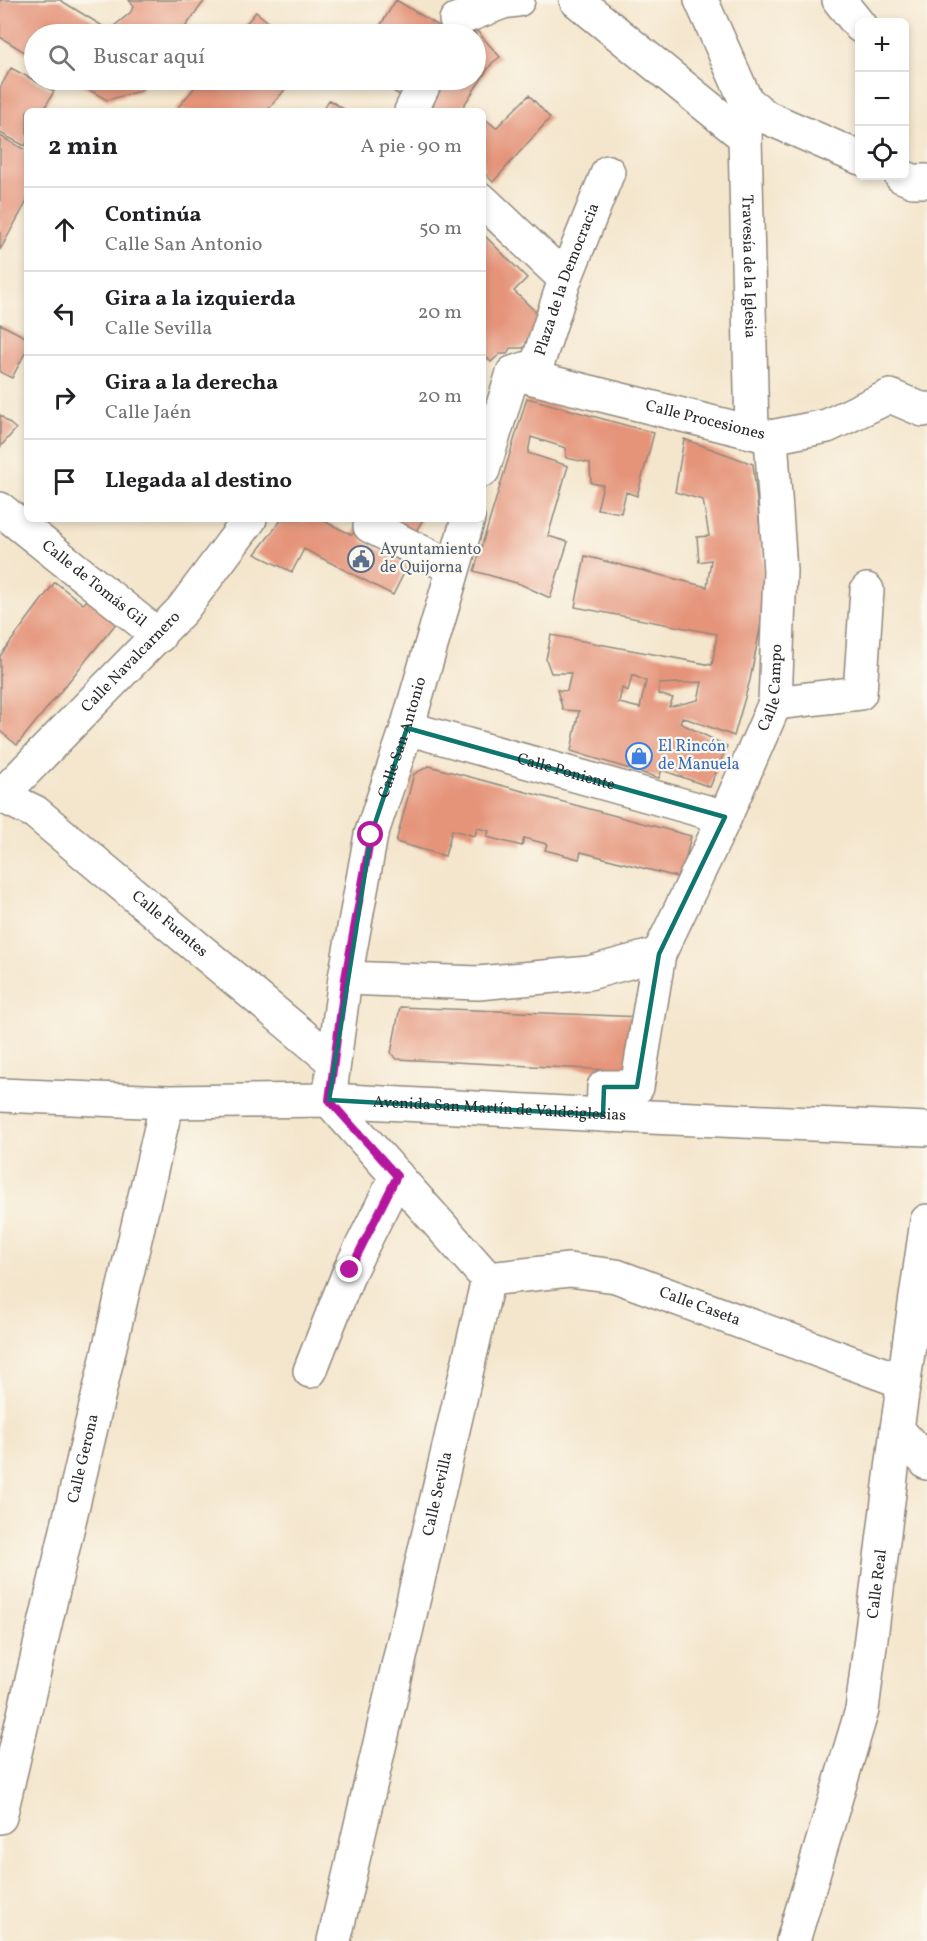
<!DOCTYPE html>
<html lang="es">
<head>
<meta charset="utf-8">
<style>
	:root { --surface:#fff; --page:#f6f6f6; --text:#202124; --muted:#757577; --line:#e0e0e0 }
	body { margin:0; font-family:Vollkorn,serif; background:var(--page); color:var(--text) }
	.controls { position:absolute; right:18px; top:18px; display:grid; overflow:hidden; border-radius:9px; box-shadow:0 3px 9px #0003 }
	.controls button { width:54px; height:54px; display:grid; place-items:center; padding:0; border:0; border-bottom:2px solid var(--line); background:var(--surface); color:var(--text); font:30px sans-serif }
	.stop { position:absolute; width:18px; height:18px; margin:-14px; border:4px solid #b5179e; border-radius:50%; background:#fff }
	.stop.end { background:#b5179e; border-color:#fff; box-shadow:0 2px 6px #0008 }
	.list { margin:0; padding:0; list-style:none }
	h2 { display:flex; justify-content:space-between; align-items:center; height:78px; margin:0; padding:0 24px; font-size:26px }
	h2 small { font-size:20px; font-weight:400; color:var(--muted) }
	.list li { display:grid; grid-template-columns:39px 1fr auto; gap:18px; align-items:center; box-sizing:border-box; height:84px; padding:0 24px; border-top:2px solid var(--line) }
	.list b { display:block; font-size:22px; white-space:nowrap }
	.list p { margin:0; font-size:20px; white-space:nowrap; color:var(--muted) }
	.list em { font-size:20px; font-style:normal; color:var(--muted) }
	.icon { flex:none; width:33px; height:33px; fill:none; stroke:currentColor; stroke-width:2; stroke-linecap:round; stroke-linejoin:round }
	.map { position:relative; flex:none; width:927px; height:1941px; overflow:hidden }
	.search { position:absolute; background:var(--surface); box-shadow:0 3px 9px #0003; left:24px; top:24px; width:462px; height:66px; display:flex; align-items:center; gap:15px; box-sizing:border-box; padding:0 21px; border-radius:33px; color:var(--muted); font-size:22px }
	.panel { position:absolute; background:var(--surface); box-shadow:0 3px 9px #0003; left:24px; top:108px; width:462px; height:414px; border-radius:9px }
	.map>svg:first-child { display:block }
	.building { fill:#e5947a; fill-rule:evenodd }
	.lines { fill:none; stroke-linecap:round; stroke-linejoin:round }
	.minor-casing { stroke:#90887c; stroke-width:36 }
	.major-casing { stroke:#90887c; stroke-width:36 }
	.minor { stroke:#fff; stroke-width:33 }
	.major { stroke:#fff; stroke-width:33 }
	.route { stroke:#b5179e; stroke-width:8 }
	.marked { fill:none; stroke:#0f766e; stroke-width:4.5; stroke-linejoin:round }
	.labels { text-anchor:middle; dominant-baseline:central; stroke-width:4.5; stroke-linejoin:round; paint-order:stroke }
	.street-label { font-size:16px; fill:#2b2b2b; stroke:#fbf7ec }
	.service-label { font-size:16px; fill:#4e5e75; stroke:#fbf7ec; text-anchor:start }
	.shop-label { font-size:16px; fill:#366cbe; stroke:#fbf7ec; text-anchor:start }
</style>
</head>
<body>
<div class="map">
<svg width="927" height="1941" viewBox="0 0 927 1941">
	<rect width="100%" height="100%" fill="#fbf7ec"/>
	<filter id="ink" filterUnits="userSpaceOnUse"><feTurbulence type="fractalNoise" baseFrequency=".0167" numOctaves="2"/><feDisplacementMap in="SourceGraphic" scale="12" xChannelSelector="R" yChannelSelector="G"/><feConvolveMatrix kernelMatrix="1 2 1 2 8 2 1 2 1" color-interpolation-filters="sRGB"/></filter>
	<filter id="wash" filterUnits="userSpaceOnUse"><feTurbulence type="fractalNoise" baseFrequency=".008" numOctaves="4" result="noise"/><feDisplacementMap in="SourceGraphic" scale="24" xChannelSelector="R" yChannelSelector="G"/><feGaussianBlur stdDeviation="1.35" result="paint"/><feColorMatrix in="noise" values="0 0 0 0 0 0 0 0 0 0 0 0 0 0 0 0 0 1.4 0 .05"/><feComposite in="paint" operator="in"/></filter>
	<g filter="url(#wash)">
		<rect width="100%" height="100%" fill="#f4e6cd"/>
		<g id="blocks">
			<path class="building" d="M0,0H60L109,30L130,13L134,6L129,0H205L180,34H34V58L0,37Z
				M396,0L444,29L441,34H375Z
				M256,12L283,34H237Z
				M477,31L500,57L492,63L462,108L465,111H424L442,80H476V34H471Z
				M11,68L54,91L43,111H27V142L25,146L0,133V88Z
				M72,80H148L140,91L107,100Z
				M201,80H293L267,111H175Z
				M374,80H414L403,97Z
				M529,95L550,118L493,182L483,172V117L496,128Z
				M329,100L347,111H322Z
				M0,136L27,151V201L0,250Z
				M483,234L527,278L514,291L540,316L537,334L523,348H510L507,354H500L491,362L483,354Z
				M0,324L27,338V349L12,378L0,372Z
				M527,398L654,433L637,496L626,492L621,513L597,509L603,485L591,483L590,463L566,458V448L531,437L528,453L568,466L548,536L568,542L550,598L520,584L474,571Z
				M0,415L16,429L0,447Z
				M684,439L753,464L767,593L750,680L734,736L682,717L680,723L727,746L710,787L662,770L659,778L571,751L579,711L563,710L557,690L567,691L571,673H551L546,659L551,635L712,665L717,634L575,607L585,556L707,587L711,560L699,562L697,537L709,536L703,500L675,492ZM632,675L646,681L640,708L619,703L622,688L628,691ZM702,682L698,700L669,707L673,698L658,694L659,684Z
				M282,519H320L352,535L361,519L363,541L408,565L393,595L304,549L292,572L255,554Z
				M390,519H423L415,533Z
				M55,582L83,604L90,598L118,621L17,745L0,731V656Z
				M429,766L691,836L681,878L581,852L579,859L545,850L547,844L524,838L522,846L487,837L489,831L477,828L475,836L452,830L445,856L396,842L414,774Z
				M400,1007L642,1017L628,1071L397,1059L391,1053Z"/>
		</g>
	</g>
	<g filter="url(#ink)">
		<use href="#blocks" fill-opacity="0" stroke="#90887c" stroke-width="1.5"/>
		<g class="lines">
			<defs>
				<g id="minor">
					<path d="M576,0L745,137"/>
					<path id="s1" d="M701,0L746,101L745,137L752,431"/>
					<path d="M839,0L860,26"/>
					<path d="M456,20L503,2L518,0"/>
					<path d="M746,101L766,117L860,158"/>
					<path d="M411,111L426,80"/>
					<path d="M901,176L913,181H927"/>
					<path d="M483,201L565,279"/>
					<path id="s2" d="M513,373L771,437L827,426L890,396L923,410L927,409"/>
					<path id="s3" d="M513,373L537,365L565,279L608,172"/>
					<path d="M483,470L513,373"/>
					<path id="s4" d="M0,509L159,636"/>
					<path d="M370,526L453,568"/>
					<path d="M775,703L860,693L867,590"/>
					<path id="s5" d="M407,728L725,817"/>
					<path id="s6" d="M0,795L35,812L333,1061"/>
					<path id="s7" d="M0,797L182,610L250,519"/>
					<path id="s8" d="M345,978L478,983L589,973L659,954L725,817L775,703L780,571L771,437"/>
					<path d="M603,1115L604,1087H637L659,954"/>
					<path id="s9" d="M488,1279L569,1270L616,1276L904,1382"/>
					<path d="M310,1371L350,1270L397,1176"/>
					<path d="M897,1429L927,1463"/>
					<path id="s10" d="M0,1817L167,1102"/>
					<path id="s11" d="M334,1941L488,1279L329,1100L345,978L371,835L407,728L468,519"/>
					<path id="s12" d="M793,1941L862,1710L897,1429L927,1221"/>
				</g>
				<g id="major">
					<path id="s13" d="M0,1095L167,1102L329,1100L603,1115L927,1129"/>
				</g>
			</defs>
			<use href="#minor" class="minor-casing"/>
			<use href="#major" class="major-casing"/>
			<use href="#minor" class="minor"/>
			<use href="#major" class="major"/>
		</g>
	</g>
	<g class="lines" filter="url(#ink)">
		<path class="route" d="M350,1270L397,1176L329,1100L345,978L371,835"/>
	</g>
	<path class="marked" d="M407,728L725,817L659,954L637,1087H604L603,1115L329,1100L371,835Z"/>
	<defs>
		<symbol id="civic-ring" viewBox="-11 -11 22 22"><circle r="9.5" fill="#fbf7ec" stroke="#5c6f8a" stroke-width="1.5"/><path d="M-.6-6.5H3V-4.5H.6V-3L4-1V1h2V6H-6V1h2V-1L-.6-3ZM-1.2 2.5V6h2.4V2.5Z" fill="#5c6f8a"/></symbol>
		<symbol id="shop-ring" viewBox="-11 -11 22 22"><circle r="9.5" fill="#fbf7ec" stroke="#3f7fe0" stroke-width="1.5"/><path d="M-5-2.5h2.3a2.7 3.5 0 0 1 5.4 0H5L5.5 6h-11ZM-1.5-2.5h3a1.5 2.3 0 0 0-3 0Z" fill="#3f7fe0"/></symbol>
	</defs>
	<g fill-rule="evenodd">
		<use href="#civic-ring" x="346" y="544" width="30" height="30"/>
		<use href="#shop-ring" x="624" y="741" width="30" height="30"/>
	</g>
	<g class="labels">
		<g class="street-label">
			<text stroke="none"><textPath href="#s1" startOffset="276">Travesía de la Iglesia</textPath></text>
			<text stroke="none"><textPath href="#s3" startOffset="116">Plaza de la Democracia</textPath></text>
			<text stroke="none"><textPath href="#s2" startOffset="198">Calle Procesiones</textPath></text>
			<text stroke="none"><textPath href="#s4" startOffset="120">Calle de Tomás Gil</textPath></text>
			<text stroke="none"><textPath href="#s7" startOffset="188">Calle Navalcarnero</textPath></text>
			<text stroke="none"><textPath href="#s8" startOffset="608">Calle Campo</textPath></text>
			<text stroke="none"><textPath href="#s11" startOffset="1290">Calle San Antonio</textPath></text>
			<text stroke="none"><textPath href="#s5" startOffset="165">Calle Poniente</textPath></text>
			<text stroke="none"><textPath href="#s6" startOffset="214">Calle Fuentes</textPath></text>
			<text stroke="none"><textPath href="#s13" startOffset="500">Avenida San Martín de Valdeiglesias</textPath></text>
			<text stroke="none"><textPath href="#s9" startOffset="218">Calle Caseta</textPath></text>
			<text stroke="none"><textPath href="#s10" startOffset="368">Calle Gerona</textPath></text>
			<text stroke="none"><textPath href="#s11" startOffset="459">Calle Sevilla</textPath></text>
			<text stroke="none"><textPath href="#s12" startOffset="368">Calle Real</textPath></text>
		</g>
		<g class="service-label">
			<text x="380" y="550">Ayuntamiento<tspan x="380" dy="18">de Quijorna</tspan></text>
		</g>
		<g class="shop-label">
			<text x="658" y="747">El Rincón<tspan x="658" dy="18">de Manuela</tspan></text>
		</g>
	</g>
</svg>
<div class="controls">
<button>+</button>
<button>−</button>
<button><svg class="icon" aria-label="locate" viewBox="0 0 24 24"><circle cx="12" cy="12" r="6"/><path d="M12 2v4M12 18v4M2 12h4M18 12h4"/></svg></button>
</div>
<div class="stop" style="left:371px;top:835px"></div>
<div class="stop end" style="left:350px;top:1270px"></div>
<div class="search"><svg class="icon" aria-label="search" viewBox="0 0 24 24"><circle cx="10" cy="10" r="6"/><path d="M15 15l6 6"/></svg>Buscar aquí</div>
<section class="panel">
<h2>2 min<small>A pie · 90 m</small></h2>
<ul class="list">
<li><svg class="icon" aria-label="ahead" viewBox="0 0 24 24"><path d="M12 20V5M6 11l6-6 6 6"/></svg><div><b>Continúa</b><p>Calle San Antonio</p></div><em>50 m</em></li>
<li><svg class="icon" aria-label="left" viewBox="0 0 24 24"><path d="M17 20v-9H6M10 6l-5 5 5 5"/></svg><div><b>Gira a la izquierda</b><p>Calle Sevilla</p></div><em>20 m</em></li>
<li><svg class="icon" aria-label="right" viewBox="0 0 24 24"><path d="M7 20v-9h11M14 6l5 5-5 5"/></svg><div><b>Gira a la derecha</b><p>Calle Jaén</p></div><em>20 m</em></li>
<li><svg class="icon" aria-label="arrive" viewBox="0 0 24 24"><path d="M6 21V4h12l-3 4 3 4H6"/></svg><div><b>Llegada al destino</b></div></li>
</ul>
</section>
</div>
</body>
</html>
